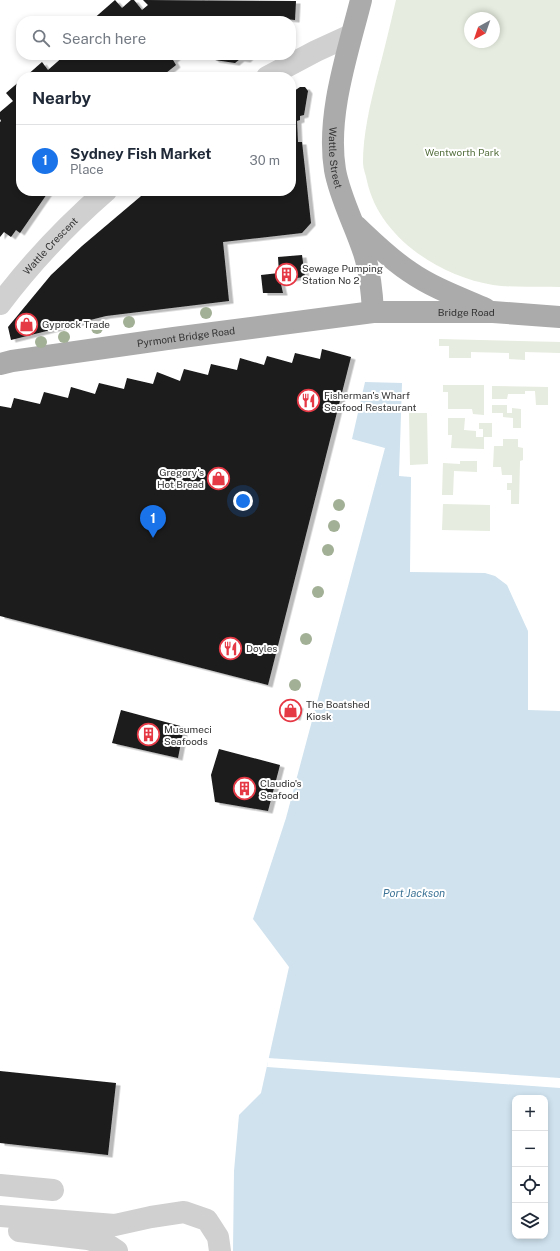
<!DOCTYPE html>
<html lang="en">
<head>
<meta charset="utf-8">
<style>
	:root { --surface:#fff; --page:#f2f2f3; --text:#1f2937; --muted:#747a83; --line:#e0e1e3; --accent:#1a73e8 }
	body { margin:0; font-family:"Public Sans",sans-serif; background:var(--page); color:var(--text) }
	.controls { position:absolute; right:12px; bottom:12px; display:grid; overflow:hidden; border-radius:8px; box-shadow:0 2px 6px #0003 }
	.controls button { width:36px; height:36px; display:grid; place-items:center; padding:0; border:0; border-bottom:1px solid var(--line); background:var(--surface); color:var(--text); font:20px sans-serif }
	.compass { position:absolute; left:464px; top:12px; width:36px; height:36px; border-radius:50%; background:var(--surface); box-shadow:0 2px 6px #0003; rotate:220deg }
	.you { position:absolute; left:243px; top:501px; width:14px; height:14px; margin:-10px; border:3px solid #fff; border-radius:50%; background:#1a73e8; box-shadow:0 0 0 6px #1a73e833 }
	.badge { display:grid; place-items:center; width:26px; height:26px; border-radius:50%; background:var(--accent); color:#fff; font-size:13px; font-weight:700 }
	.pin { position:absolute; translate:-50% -33px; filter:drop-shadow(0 1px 2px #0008) }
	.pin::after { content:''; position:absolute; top:21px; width:14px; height:12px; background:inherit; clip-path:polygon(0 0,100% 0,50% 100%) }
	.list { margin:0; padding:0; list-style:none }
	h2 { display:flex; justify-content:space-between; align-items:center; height:52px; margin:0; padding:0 16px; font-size:17px }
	h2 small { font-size:13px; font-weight:400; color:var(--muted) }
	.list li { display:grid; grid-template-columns:26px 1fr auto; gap:12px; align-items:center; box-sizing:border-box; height:72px; padding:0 16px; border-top:1px solid var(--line) }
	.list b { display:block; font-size:15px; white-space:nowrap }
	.list p { margin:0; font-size:13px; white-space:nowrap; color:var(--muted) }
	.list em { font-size:13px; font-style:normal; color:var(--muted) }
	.icon { flex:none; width:22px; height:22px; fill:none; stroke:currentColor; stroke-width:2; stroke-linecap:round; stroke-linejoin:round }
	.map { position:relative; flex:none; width:560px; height:1251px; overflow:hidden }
	.search { position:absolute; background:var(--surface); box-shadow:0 2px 6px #0003; left:16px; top:16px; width:280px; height:44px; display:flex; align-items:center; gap:10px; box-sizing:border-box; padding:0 14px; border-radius:16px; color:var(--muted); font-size:15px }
	.panel { position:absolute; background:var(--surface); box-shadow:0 2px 6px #0003; left:16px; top:72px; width:280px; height:124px; border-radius:16px }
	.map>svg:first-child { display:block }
	.green { fill:#e6ecdf; fill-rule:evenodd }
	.water { fill:#cfe2ee; fill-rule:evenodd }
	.pier { fill:#fff }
	.building { fill:#1a1a1a; filter:url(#shadow) }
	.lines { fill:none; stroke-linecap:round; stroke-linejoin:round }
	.minor { stroke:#d0d0d0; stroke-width:22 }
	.major { stroke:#ababab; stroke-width:22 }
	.tree { fill:#a2b095 }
	.labels { text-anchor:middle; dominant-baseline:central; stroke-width:4; stroke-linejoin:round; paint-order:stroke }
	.park-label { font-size:10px; fill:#56703f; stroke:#fff }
	.street-label { font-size:10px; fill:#333; stroke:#fff }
	.poi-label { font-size:10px; fill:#333; stroke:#fff; text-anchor:start }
	.water-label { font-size:11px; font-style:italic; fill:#3f7597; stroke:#fff }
</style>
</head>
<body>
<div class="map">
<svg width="560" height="1251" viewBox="0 0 560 1251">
	<defs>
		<filter id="shadow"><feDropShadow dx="4.5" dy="2.5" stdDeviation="0" flood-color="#0004"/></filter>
	</defs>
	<rect width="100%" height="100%" fill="#fff"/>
	<path class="green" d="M396,0H560V287C538,286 515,288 493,285C439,276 379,237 367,181C366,175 363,169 363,163C363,134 370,105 377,77C384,51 390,26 396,0ZM470,18H494V42H470Z
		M439,339L560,342V353L525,352V360L509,359V353L471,352V358H449V346H439Z
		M443,385H484V415L473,414L472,409H448V392H443Z
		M492,386L548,387V405H536L535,391H525V394H508L507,399H492Z
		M492,405H507V413H512V408L521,409V428H513V418L503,417V413H492Z
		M409,413H427L428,464L410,465Z
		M448,418H465L464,430L476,431V437H483V429H479V423H492V437H484V449L451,448L452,435H448Z
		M503,439H518V447L523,448V460L520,461L519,504H511V490H507V483H512V475H502L501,467H493L494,446H503Z
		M460,461H477V472L454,471L453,495H442L443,463L460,464Z
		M443,504L490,505V531L442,530Z"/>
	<path class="water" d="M365,382L402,383L399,476L411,477L410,572L485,573L495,576L507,585L528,631V710L560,711V1251H233L234,1171L239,1115L261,1093L289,967L253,919L286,818L385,448L352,439ZM515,1098H545V1236H515Z"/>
	<path class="pier" d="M268,1058L560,1078V1088L267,1067Z"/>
	<path class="building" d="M115,0L122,8L131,0H134L142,10L148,5L143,0L296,1L295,20L285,19V21H91Z
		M65,55H179L173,60L176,65L161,77H25L42,62L48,70Z
		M209,55H251L246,60L240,59L235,63L215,60Z
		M21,80V191H49L20,233L16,230L11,237L4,232L0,237V122L1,121L0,119V112L13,101L6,93Z
		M300,87H305L308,91L304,115L300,116V120L297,121L298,142H302L311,223L302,233L223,242L229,301L106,316L11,340L8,327L51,275L82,246L147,191H291V93Z
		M302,255L305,277L280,280L283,293H263L261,275L279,273L278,257Z
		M322,349L351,357L268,685L0,616V406L11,408L14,398L40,404L44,392L68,398L71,387L95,394L99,383L124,389L127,378L153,384L157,372L180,381L184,369L208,375L211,364L237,370L240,358L264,365L267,356L292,363L295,353L320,359Z
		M285,701L299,706L296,718L281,714Z
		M121,710L184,727L178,758L112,743Z
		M219,749L280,765L268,811L215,802L211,775Z
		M0,1071L116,1083L108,1155L0,1143Z"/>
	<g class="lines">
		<g class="minor">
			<path d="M267,77L316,51L351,35"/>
			<path id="s1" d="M0,304C31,263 67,225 106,191"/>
			<path d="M0,1185L53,1190"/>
			<path d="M0,1216L115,1225L151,1217L184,1212L207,1220L218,1237L220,1251"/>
			<path d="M19,1231L88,1239L108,1245L117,1251"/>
		</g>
		<g class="major">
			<path id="s2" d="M361,0C348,52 326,115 335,170C340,198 355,225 364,253C370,272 372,292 373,312"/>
			<path d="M356,226C373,242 390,259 410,272C433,288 461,298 486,309"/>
			<path id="s3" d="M0,364L12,361L174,338L373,312H493L560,317"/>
		</g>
	</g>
	<g class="tree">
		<circle cx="206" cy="313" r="6"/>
		<circle cx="129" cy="322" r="6"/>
		<circle cx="97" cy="328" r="6"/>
		<circle cx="64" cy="337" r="6"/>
		<circle cx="41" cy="342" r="6"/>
		<circle cx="339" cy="505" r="6"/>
		<circle cx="334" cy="526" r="6"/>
		<circle cx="328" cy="550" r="6"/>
		<circle cx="318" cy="592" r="6"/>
		<circle cx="306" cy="639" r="6"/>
		<circle cx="295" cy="685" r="6"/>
	</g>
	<defs>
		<symbol id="building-ring" viewBox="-11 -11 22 22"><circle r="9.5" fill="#fff" stroke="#e63946" stroke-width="1.5"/><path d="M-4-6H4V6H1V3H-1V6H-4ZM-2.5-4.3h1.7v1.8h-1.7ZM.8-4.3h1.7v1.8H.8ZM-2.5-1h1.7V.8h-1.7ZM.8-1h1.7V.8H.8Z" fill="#e63946"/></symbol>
		<symbol id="shop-ring" viewBox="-11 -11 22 22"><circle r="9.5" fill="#fff" stroke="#e63946" stroke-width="1.5"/><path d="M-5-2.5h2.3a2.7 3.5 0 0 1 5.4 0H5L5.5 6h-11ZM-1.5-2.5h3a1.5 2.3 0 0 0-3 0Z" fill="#e63946"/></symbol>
		<symbol id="restaurant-ring" viewBox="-11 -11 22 22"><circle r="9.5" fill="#fff" stroke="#e63946" stroke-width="1.5"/><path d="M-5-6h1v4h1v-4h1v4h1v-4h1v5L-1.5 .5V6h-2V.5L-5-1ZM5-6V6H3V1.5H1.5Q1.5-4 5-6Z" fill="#e63946"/></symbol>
	</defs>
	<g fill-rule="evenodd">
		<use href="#building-ring" x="274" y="262" width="25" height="25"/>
		<use href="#shop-ring" x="14" y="312" width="25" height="25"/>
		<use href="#restaurant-ring" x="296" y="388" width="25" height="25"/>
		<use href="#shop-ring" x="206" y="466" width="25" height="25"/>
		<use href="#restaurant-ring" x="218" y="636" width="25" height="25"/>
		<use href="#shop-ring" x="278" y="698" width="25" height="25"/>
		<use href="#building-ring" x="136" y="722" width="25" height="25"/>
		<use href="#building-ring" x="232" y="776" width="25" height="25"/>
	</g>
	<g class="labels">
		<g class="park-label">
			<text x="462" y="152">Wentworth Park</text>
		</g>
		<g class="street-label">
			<text stroke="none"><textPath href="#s2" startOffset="161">Wattle Street</textPath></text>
			<text stroke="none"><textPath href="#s1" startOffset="77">Wattle Crescent</textPath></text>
			<text stroke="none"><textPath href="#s3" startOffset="470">Bridge Road</textPath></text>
			<text stroke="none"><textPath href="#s3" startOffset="188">Pyrmont Bridge Road</textPath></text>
		</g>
		<g class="poi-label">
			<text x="302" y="268">Sewage Pumping<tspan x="302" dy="12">Station No 2</tspan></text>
			<text x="42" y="324">Gyprock Trade</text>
			<text x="324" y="395">Fisherman's Wharf<tspan x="324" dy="12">Seafood Restaurant</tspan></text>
			<text x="204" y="472" text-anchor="end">Gregory's<tspan x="204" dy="12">Hot Bread</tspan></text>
			<text x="246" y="648">Doyles</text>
			<text x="306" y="704">The Boatshed<tspan x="306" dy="12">Kiosk</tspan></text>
			<text x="164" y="729">Musumeci<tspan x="164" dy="12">Seafoods</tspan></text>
			<text x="260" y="783">Claudio's<tspan x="260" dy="12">Seafood</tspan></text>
		</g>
		<g class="water-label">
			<text x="414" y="893">Port Jackson</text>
		</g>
	</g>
</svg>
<div class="controls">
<button>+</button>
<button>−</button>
<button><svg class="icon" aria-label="locate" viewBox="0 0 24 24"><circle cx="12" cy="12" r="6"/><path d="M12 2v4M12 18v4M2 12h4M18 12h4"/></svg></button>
<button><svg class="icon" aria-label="layers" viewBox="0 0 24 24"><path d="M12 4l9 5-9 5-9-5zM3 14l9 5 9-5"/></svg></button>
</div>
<svg class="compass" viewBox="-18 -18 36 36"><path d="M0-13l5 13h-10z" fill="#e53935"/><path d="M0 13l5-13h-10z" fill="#747a83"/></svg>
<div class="you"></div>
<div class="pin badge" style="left:153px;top:538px">1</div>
<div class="search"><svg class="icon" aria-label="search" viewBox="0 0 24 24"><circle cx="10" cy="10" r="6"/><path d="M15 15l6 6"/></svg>Search here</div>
<section class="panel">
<h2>Nearby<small></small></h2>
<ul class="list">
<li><span class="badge">1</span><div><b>Sydney Fish Market</b><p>Place</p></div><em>30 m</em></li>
</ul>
</section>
</div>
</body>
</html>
